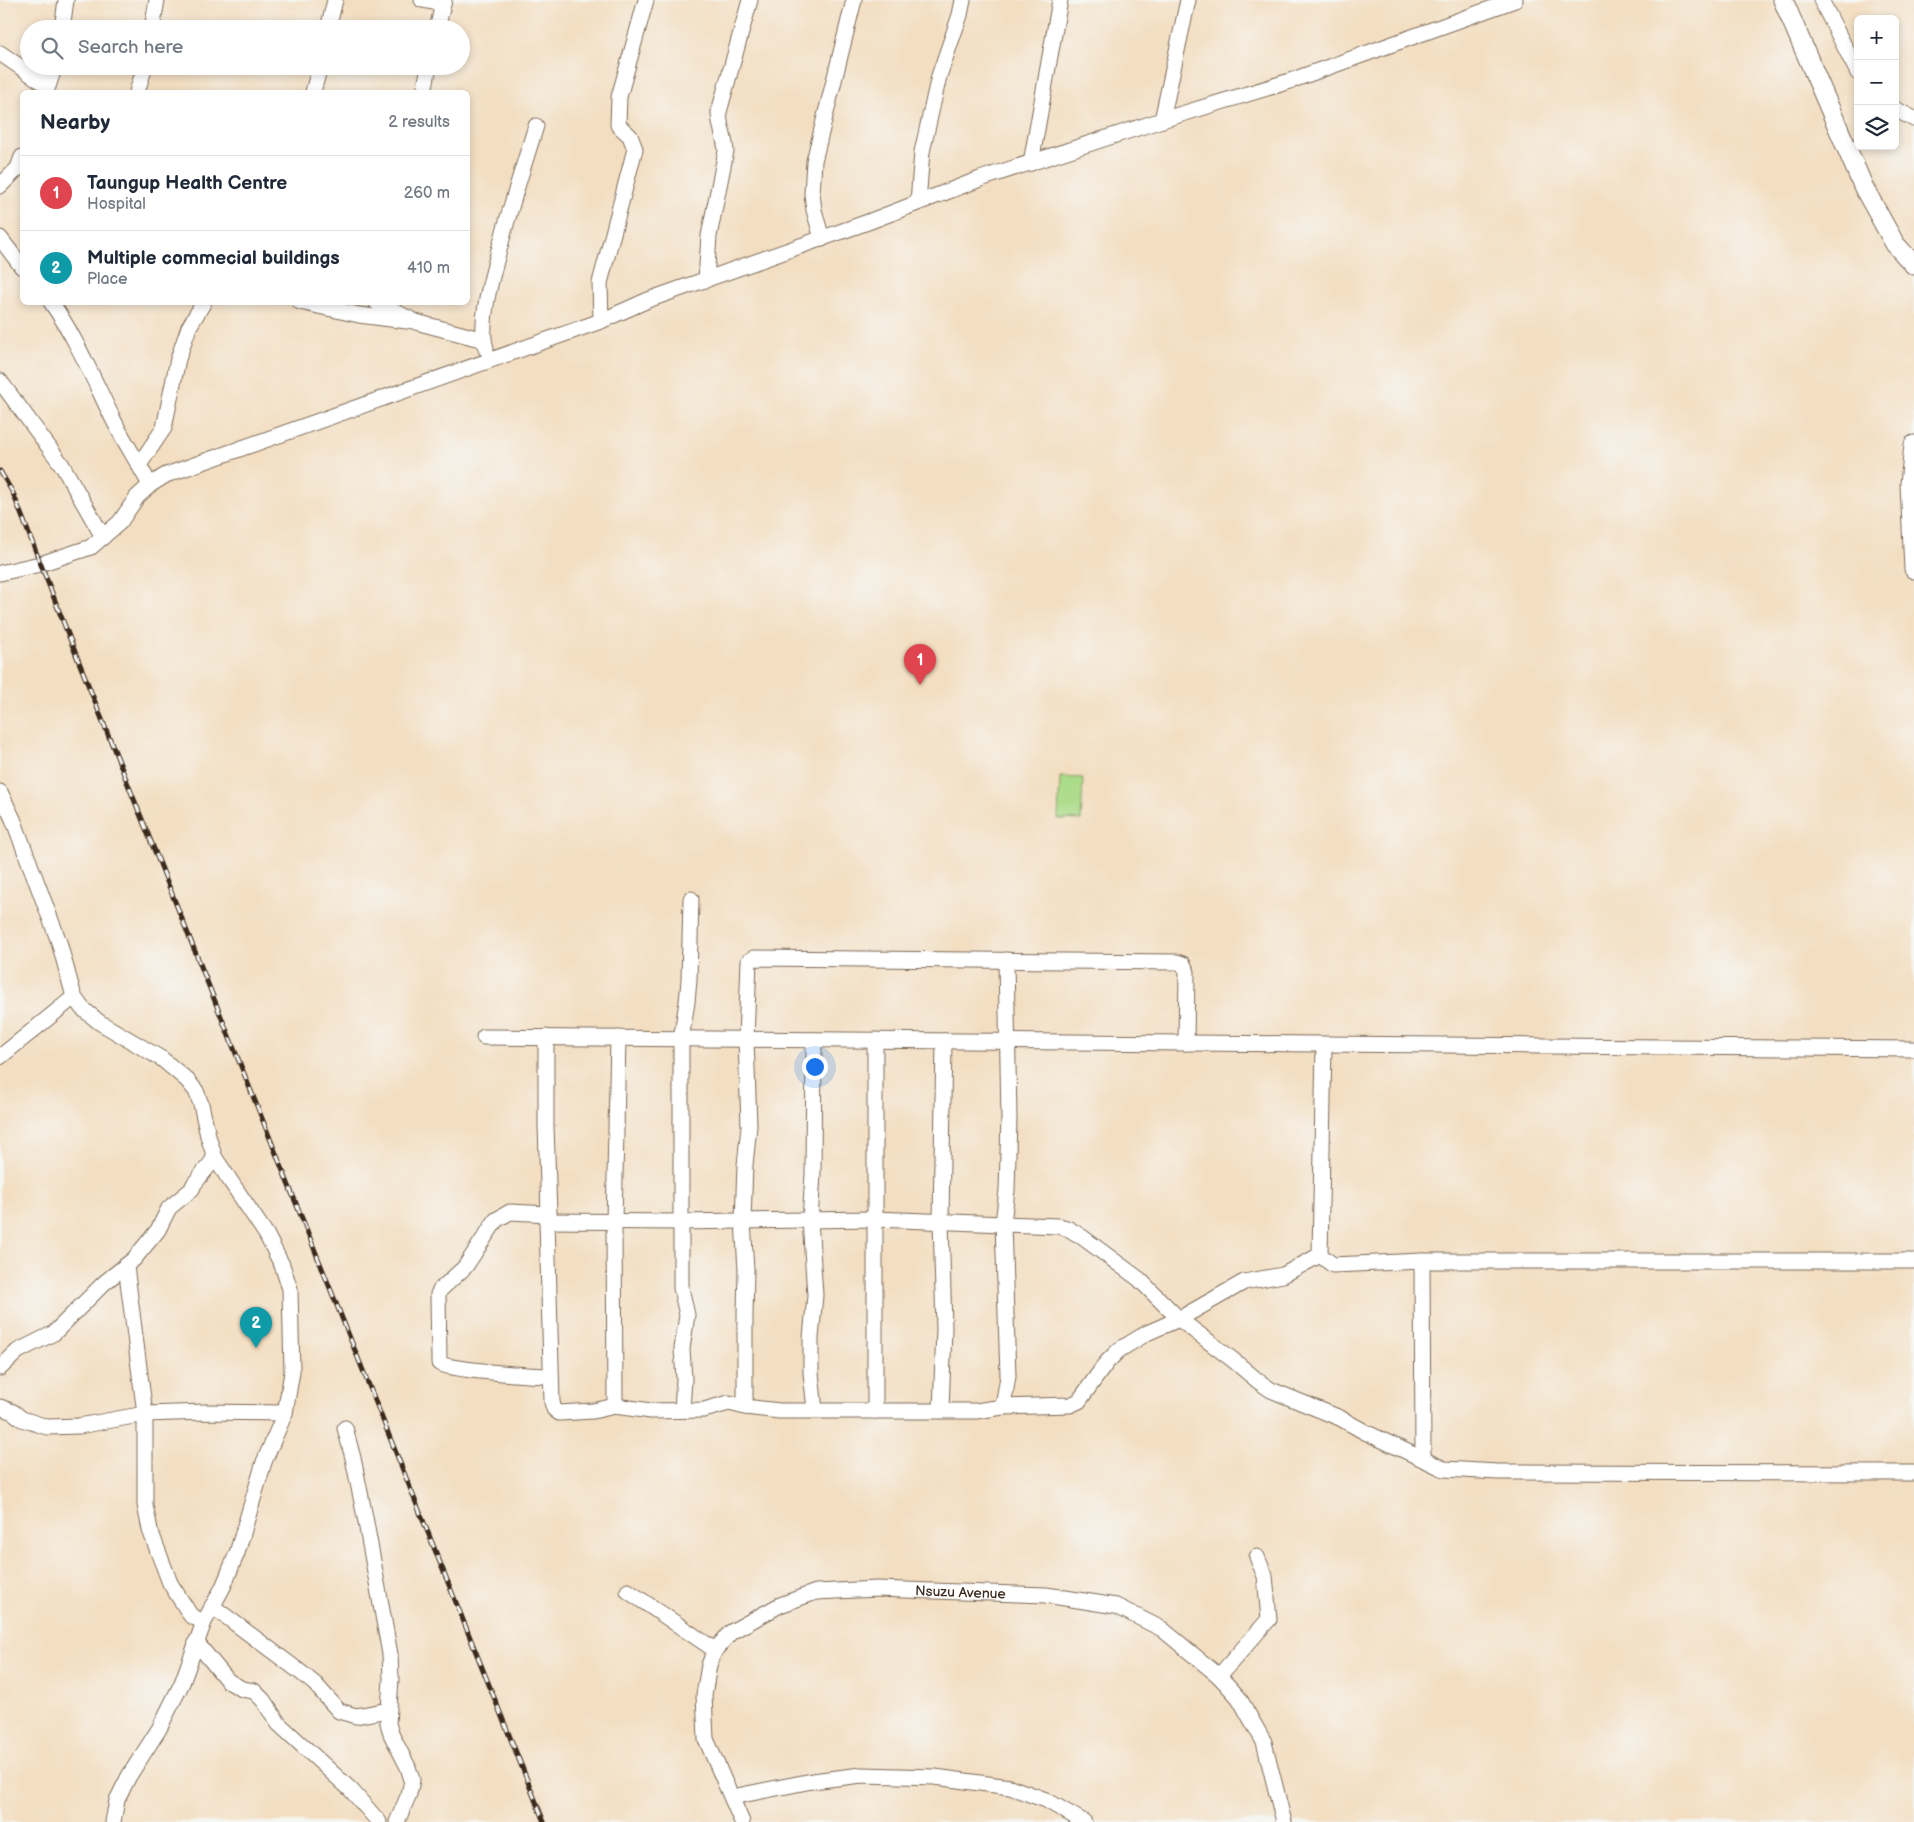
<!DOCTYPE html>
<html lang="en">
<head>
<meta charset="utf-8">
<style>
	:root { --surface:#fff; --page:#f6f6f7; --text:#1f2937; --muted:#747a83; --line:#e0e1e3; --accent:#2563eb }
	body { margin:0; font-family:"Balsamiq Sans",sans-serif; background:var(--page); color:var(--text) }
	.controls { position:absolute; right:15px; top:15px; display:grid; overflow:hidden; border-radius:8px; box-shadow:0 2px 8px #0003 }
	.controls button { width:45px; height:45px; display:grid; place-items:center; padding:0; border:0; border-bottom:1px solid var(--line); background:var(--surface); color:var(--text); font:25px sans-serif }
	.you { position:absolute; left:814px; top:1066px; width:18px; height:18px; margin:-12px; border:4px solid #fff; border-radius:50%; background:#1a73e8; box-shadow:0 0 0 8px #1a73e833 }
	.badge { display:grid; place-items:center; width:32px; height:32px; border-radius:50%; background:var(--accent); color:#fff; font-size:16px; font-weight:700 }
	.pin { position:absolute; translate:-50% -41px; filter:drop-shadow(0 1px 2px #0008) }
	.pin::after { content:''; position:absolute; top:26px; width:18px; height:15px; background:inherit; clip-path:polygon(0 0,100% 0,50% 100%) }
	.list { margin:0; padding:0; list-style:none }
	h2 { display:flex; justify-content:space-between; align-items:center; height:65px; margin:0; padding:0 20px; font-size:21px }
	h2 small { font-size:16px; font-weight:400; color:var(--muted) }
	.list li { display:grid; grid-template-columns:32px 1fr auto; gap:15px; align-items:center; box-sizing:border-box; height:75px; padding:0 20px; border-top:1px solid var(--line) }
	.list b { display:block; font-size:19px; white-space:nowrap }
	.list p { margin:0; font-size:16px; white-space:nowrap; color:var(--muted) }
	.list em { font-size:16px; font-style:normal; color:var(--muted) }
	.icon { flex:none; width:28px; height:28px; fill:none; stroke:currentColor; stroke-width:2; stroke-linecap:round; stroke-linejoin:round }
	.map { position:relative; flex:none; width:1914px; height:1822px; overflow:hidden }
	.search { position:absolute; background:var(--surface); box-shadow:0 2px 8px #0003; left:20px; top:20px; width:450px; height:55px; display:flex; align-items:center; gap:12px; box-sizing:border-box; padding:0 18px; border-radius:28px; color:var(--muted); font-size:19px }
	.panel { position:absolute; background:var(--surface); box-shadow:0 2px 8px #0003; left:20px; top:90px; width:450px; height:215px; border-radius:8px }
	.map>svg:first-child { display:block }
	.pitch { fill:#abdc89; stroke:#738354 }
	.lines { fill:none; stroke-linecap:round; stroke-linejoin:round }
	.minor-casing { stroke:#7b6957; stroke-width:17 }
	.major-casing { stroke:#7b6957; stroke-width:21 }
	.minor { stroke:#fff; stroke-width:15 }
	.major { stroke:#fff; stroke-width:19 }
	.rail-casing { stroke:#3b2a1e; stroke-width:5 }
	.rail { stroke:#f6f6f2; stroke-width:3; stroke-dasharray:9; stroke-linecap:butt }
	.labels { text-anchor:middle; dominant-baseline:central; stroke-width:4; stroke-linejoin:round; paint-order:stroke }
	.street-label { font-size:14px; fill:#3b2a1e; stroke:#f6f6f2 }
</style>
</head>
<body>
<div class="map">
<svg width="1914" height="1822" viewBox="0 0 1914 1822">
	<rect width="100%" height="100%" fill="#f6f6f2"/>
	<filter id="ink" filterUnits="userSpaceOnUse"><feTurbulence type="fractalNoise" baseFrequency=".02" numOctaves="2"/><feDisplacementMap in="SourceGraphic" scale="10" xChannelSelector="R" yChannelSelector="G"/><feConvolveMatrix kernelMatrix="1 2 1 2 8 2 1 2 1" color-interpolation-filters="sRGB"/></filter>
	<filter id="wash" filterUnits="userSpaceOnUse"><feTurbulence type="fractalNoise" baseFrequency=".0096" numOctaves="4" result="noise"/><feDisplacementMap in="SourceGraphic" scale="20" xChannelSelector="R" yChannelSelector="G"/><feGaussianBlur stdDeviation="1.12" result="paint"/><feColorMatrix in="noise" values="0 0 0 0 0 0 0 0 0 0 0 0 0 0 0 0 0 1.4 0 .05"/><feComposite in="paint" operator="in"/></filter>
	<g filter="url(#wash)">
		<rect width="100%" height="100%" fill="#f3dec1"/>
		<path class="pitch" d="M1060,777L1083,778L1081,820L1058,819Z"/>
	</g>
	<g filter="url(#ink)">
		<g class="lines">
			<defs>
				<g id="minor">
					<path d="M422,0L443,4"/>
					<path d="M1821,0L1858,73"/>
					<path d="M62,29L66,0"/>
					<path d="M152,29L157,0"/>
					<path d="M328,29L335,0"/>
					<path d="M437,29L444,0"/>
					<path d="M0,53L48,86"/>
					<path d="M46,92L55,66"/>
					<path d="M137,92L145,66"/>
					<path d="M313,92L320,66"/>
					<path d="M424,92L429,66"/>
					<path d="M1895,109L1914,119"/>
					<path d="M1162,120L1188,0"/>
					<path d="M1031,163L1060,0"/>
					<path d="M0,186L18,168L22,157"/>
					<path d="M918,202L922,152L939,76L960,15L963,0"/>
					<path d="M0,238L22,267"/>
					<path d="M822,239L814,210L812,194L814,161L854,0"/>
					<path d="M706,280L709,236L726,151C725,137 719,126 719,112L750,0"/>
					<path d="M51,302C77,339 94,381 114,421C125,443 139,464 150,485"/>
					<path d="M300,302L359,315L407,321"/>
					<path d="M376,302L416,322L484,340L486,349"/>
					<path d="M601,321L600,283L635,149L630,136L618,125L619,97L646,0"/>
					<path d="M484,340C482,309 491,281 499,250C510,208 523,167 536,126"/>
					<path d="M0,381L62,465L103,537"/>
					<path d="M139,465L164,428L178,359L189,327L204,302"/>
					<path d="M0,573L40,564L91,547L120,522L137,497L150,485L166,475L601,321L648,300L868,222L980,179L1162,120L1287,82L1515,0"/>
					<path d="M0,792L13,819L59,942L74,997L82,1008L99,1022L162,1059L187,1080L196,1091L201,1104L208,1136L215,1158L266,1234L282,1265L290,1289L292,1372L285,1413L264,1462L237,1553L223,1587L204,1622L182,1683L159,1729L129,1776L117,1800L113,1822"/>
					<path d="M484,1037L1914,1049"/>
					<path d="M546,1037V1126L549,1214L547,1221L552,1402L554,1409L559,1413L593,1411L615,1406L651,1411L704,1410L729,1403L745,1407L779,1411H976L1003,1407L1008,1376L1003,1223L1007,1190L1009,1118L1006,960"/>
					<path d="M814,1040L813,1174L810,1220L815,1295L811,1338V1373L815,1410"/>
					<path d="M1324,1045L1320,1255L1333,1265L1422,1261H1914"/>
					<path d="M0,1057L74,997"/>
					<path d="M549,1214L510,1212L496,1220L465,1267L441,1289L438,1294L439,1359V1363C447,1370 535,1376 551,1376"/>
					<path d="M547,1221L681,1222L874,1219L1059,1226L1069,1229L1082,1237L1139,1279L1179,1319L1233,1360L1258,1381L1271,1390L1340,1418L1365,1432L1444,1469L1498,1472L1914,1473"/>
					<path d="M1422,1261L1423,1459"/>
					<path d="M126,1266L145,1414V1505L150,1530L170,1583L191,1616L204,1622"/>
					<path d="M0,1368L18,1351L54,1333L104,1283L134,1259L158,1230L169,1208L192,1189L194,1184L215,1158"/>
					<path d="M615,1406L614,1222L618,1038"/>
					<path d="M0,1407L13,1412L22,1419L47,1427L79,1426L145,1414L206,1412L285,1413"/>
					<path d="M745,1407V1315L746,1270L743,1221L745,1165L749,1126L746,1039L749,961L754,958L1177,962L1183,964L1187,972L1186,1043"/>
					<path d="M1003,1407L1070,1405L1079,1401L1107,1362L1119,1350L1147,1333L1179,1319L1244,1282L1283,1275L1320,1255"/>
					<path d="M682,1410L684,1379L682,1349L687,1315L681,1288V1039L687,1002L689,980L691,899"/>
					<path d="M941,1410L944,1329L941,1220L944,1041"/>
					<path d="M875,1411V1040"/>
					<path d="M345,1428L353,1458L365,1517L390,1654L391,1679L388,1723L391,1734L408,1767L412,1780L409,1794L397,1822"/>
					<path d="M628,1591L715,1650"/>
					<path d="M212,1606L299,1671L315,1684L339,1711L356,1716L388,1710"/>
					<path d="M196,1642L228,1681L242,1689L254,1691L263,1700L279,1724L351,1790L379,1822"/>
					<path d="M1219,1676L1269,1619L1265,1576L1257,1557"/>
					<path d="M732,1797L812,1781L862,1775L935,1777L1010,1787L1046,1800L1084,1822"/>
					<path id="s1" d="M742,1822L706,1739L704,1695L709,1665L715,1650L731,1632L780,1605L816,1592L877,1589L1046,1595L1116,1606L1162,1629L1219,1676L1239,1698L1264,1742L1284,1822"/>
				</g>
				<path id="major" d="M1783,0L1864,188L1895,244L1914,265
					M1914,445L1910,484L1914,569"/>
			</defs>
			<use href="#minor" class="minor-casing"/>
			<use href="#major" class="major-casing"/>
			<use href="#minor" class="minor"/>
			<use href="#major" class="major"/>
			<defs>
				<path id="rail" d="M0,471L13,493L77,657L544,1822"/>
			</defs>
			<use href="#rail" class="rail-casing"/>
			<use href="#rail" class="rail"/>
		</g>
	</g>
	<g class="labels">
		<g class="street-label">
			<text stroke="none"><textPath href="#s1" startOffset="444">Nsuzu Avenue</textPath></text>
		</g>
	</g>
</svg>
<div class="controls">
<button>+</button>
<button>−</button>
<button><svg class="icon" aria-label="layers" viewBox="0 0 24 24"><path d="M12 4l9 5-9 5-9-5zM3 14l9 5 9-5"/></svg></button>
</div>
<div class="you"></div>
<div class="pin badge" style="left:920px;top:685px;background:#e0444e">1</div>
<div class="pin badge" style="left:256px;top:1348px;background:#0f9aa8">2</div>
<div class="search"><svg class="icon" aria-label="search" viewBox="0 0 24 24"><circle cx="10" cy="10" r="6"/><path d="M15 15l6 6"/></svg>Search here</div>
<section class="panel">
<h2>Nearby<small>2 results</small></h2>
<ul class="list">
<li><span class="badge" style="background:#e0444e">1</span><div><b>Taungup Health Centre</b><p>Hospital</p></div><em>260 m</em></li>
<li><span class="badge" style="background:#0f9aa8">2</span><div><b>Multiple commecial buildings</b><p>Place</p></div><em>410 m</em></li>
</ul>
</section>
</div>
</body>
</html>
